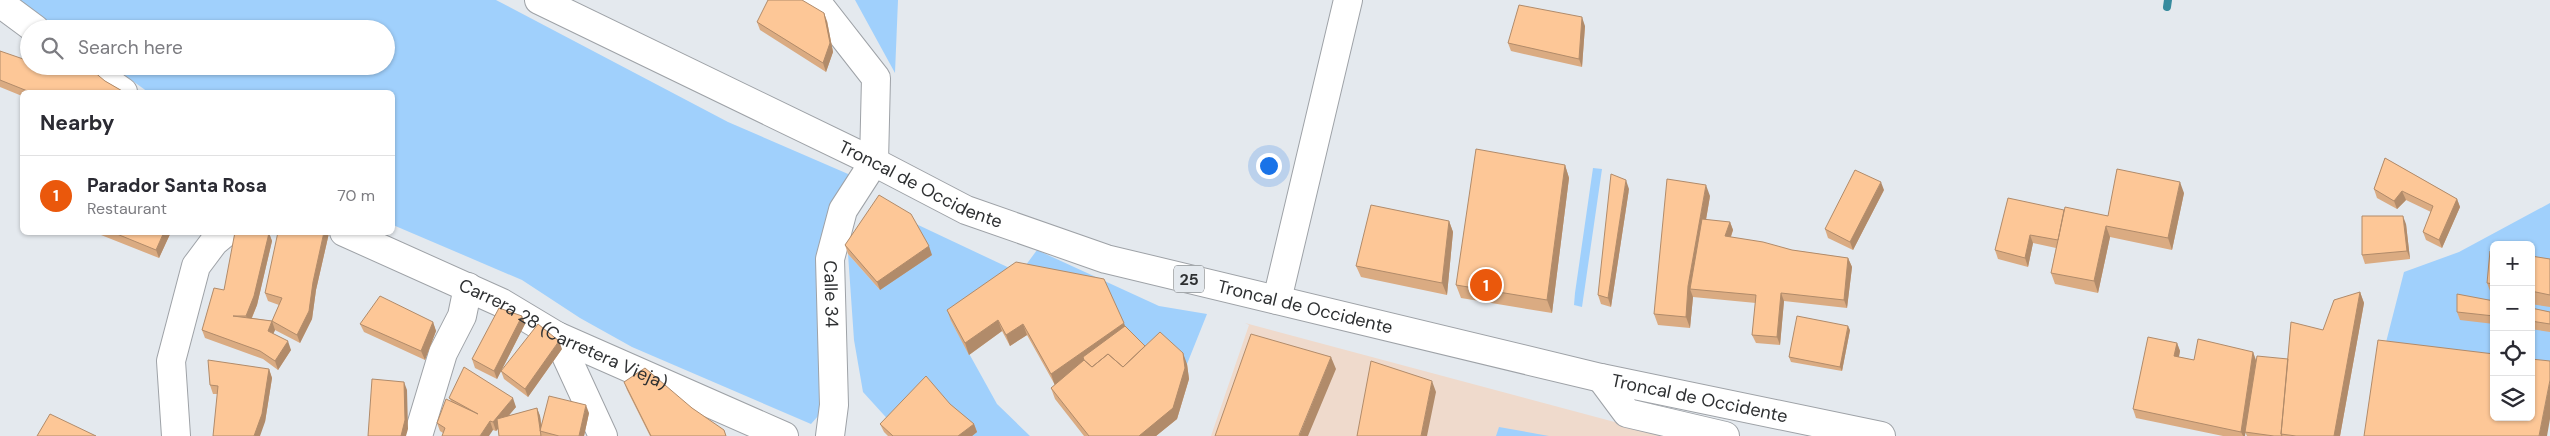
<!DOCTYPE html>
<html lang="en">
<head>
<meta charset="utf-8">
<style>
	:root { --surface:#fff; --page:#f7f7f7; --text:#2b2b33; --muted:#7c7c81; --line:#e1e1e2; --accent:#ea580c }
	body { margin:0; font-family:"DM Sans",sans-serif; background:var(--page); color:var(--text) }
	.controls { position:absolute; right:15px; bottom:15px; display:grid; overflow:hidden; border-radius:8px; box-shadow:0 1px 4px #0004 }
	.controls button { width:45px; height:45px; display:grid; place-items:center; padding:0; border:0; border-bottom:1px solid var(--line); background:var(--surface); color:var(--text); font:25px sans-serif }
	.you { position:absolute; left:1268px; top:165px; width:18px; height:18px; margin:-12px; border:4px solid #fff; border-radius:50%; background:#1a73e8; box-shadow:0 0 0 8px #1a73e833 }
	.badge { display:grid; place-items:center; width:32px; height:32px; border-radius:50%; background:var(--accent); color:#fff; font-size:16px; font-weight:700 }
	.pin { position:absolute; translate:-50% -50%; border:2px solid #fff; box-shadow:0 1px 5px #0006 }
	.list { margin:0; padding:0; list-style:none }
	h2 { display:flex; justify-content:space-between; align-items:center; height:65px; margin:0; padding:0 20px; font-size:21px }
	h2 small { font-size:16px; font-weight:400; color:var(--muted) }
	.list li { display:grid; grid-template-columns:32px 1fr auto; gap:15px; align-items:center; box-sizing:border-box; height:80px; padding:0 20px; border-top:1px solid var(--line) }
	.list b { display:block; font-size:19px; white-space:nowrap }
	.list p { margin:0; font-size:16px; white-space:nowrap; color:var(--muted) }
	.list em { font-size:16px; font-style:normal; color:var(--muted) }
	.icon { flex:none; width:28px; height:28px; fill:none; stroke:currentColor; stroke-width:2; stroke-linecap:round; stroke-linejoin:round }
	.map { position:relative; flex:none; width:2550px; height:436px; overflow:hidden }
	.search { position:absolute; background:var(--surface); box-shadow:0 1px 4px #0004; left:20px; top:20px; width:375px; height:55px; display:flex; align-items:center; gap:12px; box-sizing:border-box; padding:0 18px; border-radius:28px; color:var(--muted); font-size:19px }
	.panel { position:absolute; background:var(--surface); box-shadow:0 1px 4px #0004; left:20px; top:90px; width:375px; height:145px; border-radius:8px }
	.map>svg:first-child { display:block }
	.industrial { fill:#efdacc }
	.green { fill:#a0d0fc }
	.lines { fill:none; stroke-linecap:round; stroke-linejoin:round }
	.stream { stroke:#378b9e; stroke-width:8 }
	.minor-casing { stroke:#9ea2a7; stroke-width:30 }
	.major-casing { stroke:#9ea2a7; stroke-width:30 }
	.minor { stroke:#fff; stroke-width:28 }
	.major { stroke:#fff; stroke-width:28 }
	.wall { fill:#daab82 }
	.shaded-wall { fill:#b18b6a }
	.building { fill:#fdc797; stroke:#b18b6a }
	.labels { text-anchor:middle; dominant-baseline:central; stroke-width:5; stroke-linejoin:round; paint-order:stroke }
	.shield { fill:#e4e9ee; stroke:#65686a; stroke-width:1 }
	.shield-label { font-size:16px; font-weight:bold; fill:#2e3032 }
	.street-label { font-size:18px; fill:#2e3032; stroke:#e4e9ee }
</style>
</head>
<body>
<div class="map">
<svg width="2550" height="436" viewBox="0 0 2550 436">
	<rect width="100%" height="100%" fill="#e4e9ee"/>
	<path class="industrial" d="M1245,323L1667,436H1211L1249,325Z"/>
	<path class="green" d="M19,0H496L728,122L862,180L842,210L827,406L811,424L632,347L580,318L522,280L393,225L392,92H148L112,66H386V29H59Z
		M855,0H898L895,73Z
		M1593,168L1602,169L1582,307L1574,305L1575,293Z
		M2550,203V374L2531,371V245H2494V367L2383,354L2404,272L2459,252Z
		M914,223L1020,273L1037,250L1159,306L1207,314L1187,364L1165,344L1150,357L951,321L997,404L1030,436H903L863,392L854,340L848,254L880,290Z
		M1499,427L1549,436H1496Z"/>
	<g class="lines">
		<path class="stream" d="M2167,7L2168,0"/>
		<defs>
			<g id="minor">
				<path id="s1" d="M815,0L876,78L874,162L843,210L830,259L834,405L830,436"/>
				<path d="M0,3L35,29"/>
				<path d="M86,66L123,92"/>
				<path id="s2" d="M344,232L502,303L557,336L784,436"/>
				<path d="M1277,300L1348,0"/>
				<path d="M557,336L603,436"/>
				<path d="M176,436L171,361L196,266L214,242L226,232"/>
				<path d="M418,436L443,353L462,316L468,287"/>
			</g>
			<g id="major">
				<path id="s3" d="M539,0L874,162L966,210L1106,259L1601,378L1881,436"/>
				<path d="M1601,378L1627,413L1725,436"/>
			</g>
		</defs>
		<use href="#minor" class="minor-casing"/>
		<use href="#major" class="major-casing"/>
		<use href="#minor" class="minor"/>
		<use href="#major" class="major"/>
	</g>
	<path class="wall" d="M827,21L833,52L826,72L760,30L757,22Z
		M1585,26L1582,67L1511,51L1508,43Z
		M0,51L29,66L105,81L124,92H22V96L0,87Z
		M2385,158L2457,199L2460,207L2442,248L2426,240L2423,232L2431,212L2406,200L2397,209L2377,198L2374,189Z
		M1565,165L1569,178L1552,313L1461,298L1456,285Z
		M1629,189L1611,307L1601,304L1598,295Z
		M1884,190L1853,250L1828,238L1825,229Z
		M2184,193L2172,250L2110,237L2098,293L2055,284L2051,273L2056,248L2033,243L2028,267L1998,259L1995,250L2064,210L2108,216Z
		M1710,196L1706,220L1730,222L1733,230L1731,237L1792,250L1848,258L1852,267L1847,308L1784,301L1780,345L1756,343L1752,335L1756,303L1693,297L1690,328L1658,325L1654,314Z
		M1449,221L1453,232L1447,295L1361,277L1356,266Z
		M2406,224L2410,259L2365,264L2362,255Z
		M100,232H171L159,258L101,235Z
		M269,233L272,241L257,305L252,318L272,321L279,305L268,301L265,293L329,233L316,290L312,319L300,343L275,330L273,334L291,350L278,370L263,359L205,338L202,330L224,290Z
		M845,245L932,255L880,290L848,254Z
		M2494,251V296H2492L2487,283Z
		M2531,256L2550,259V307L2531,304Z
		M2360,292L2364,303L2340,436H2247L2245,432V436H2223L2136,418L2133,409L2177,343L2180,351L2179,357L2194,360L2253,352L2256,360L2288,359L2323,330Z
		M2494,301V324L2460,320L2457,312Z
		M2531,308L2550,312V332L2531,329Z
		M947,310L1125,326L1145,346L1187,364L1189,379L1177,419L1156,436H1084L1055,399L1051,388L1055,385L1027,335L1010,346L1002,331L969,355L951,321Z
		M522,316L525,324L497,379L475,368L472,359Z
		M433,322L436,331L425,360L364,332L360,324Z
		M1850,330L1842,371L1791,362L1789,357Z
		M562,349L528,397L504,379L501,371Z
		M269,369L272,378L265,422L218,394H213L210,385Z
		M624,382L692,408L726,436H650L627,390Z
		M449,398L516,407L508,416L537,408L540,416L542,427L589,413L584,436H499L498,429L496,431L493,430L443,433L440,431L437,423L451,401Z
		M950,404L974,424L977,432L972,436H888L884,432L880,424Z"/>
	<path class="shaded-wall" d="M824,13L827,21L833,52L826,72L823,63Z
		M1582,17L1585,26L1582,67L1579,59Z
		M1565,165L1569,178L1552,313L1547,300Z
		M1626,180L1629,189L1611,307L1608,298Z
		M1881,182L1884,190L1853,250L1850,242Z
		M2180,182L2184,193L2172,250L2168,238Z
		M1706,185L1710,196L1694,289H1690L1693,297L1690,328L1686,317L1688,286Z
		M2402,191L2406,200L2397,209L2394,201Z
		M2457,199L2460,207L2442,248L2439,240Z
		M2403,216L2406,224L2410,259L2407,251Z
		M1449,221L1453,232L1447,295L1442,283Z
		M1730,222L1733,230L1728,244L1725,236Z
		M2106,226L2110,237L2098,293L2094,281Z
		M164,232H171L159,258L156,250Z
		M324,232L329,233L316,290L312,319L300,343L297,335L313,282Z
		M269,233L272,241L257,305L249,324L246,316Z
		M2030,235L2033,243L2028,267L2025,258Z
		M929,246L932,255L880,290L877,282Z
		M1848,258L1852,267L1847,308L1844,300Z
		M2360,292L2364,303L2340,436H2334Z
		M1781,293L1784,301L1780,345L1777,337Z
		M522,316L525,324L497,379L494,371Z
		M998,320L1002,331L969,355L965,343Z
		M272,321L275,330L271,339L268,331Z
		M433,322L436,331L425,360L421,351Z
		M1124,323L1128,334L1055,386L1051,374Z
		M1023,324L1027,335L1010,346L1006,335Z
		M1848,326L1850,330L1842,371L1840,367Z
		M288,341L291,350L278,370L275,361Z
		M559,341L562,349L528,397L525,389Z
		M2177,343L2180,351L2177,365L2174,356Z
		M2253,352L2256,361L2245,436H2243L2241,432Z
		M1183,353L1187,364L1189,379L1177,419L1156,436H1139Z
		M1331,357L1336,369L1308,436H1299Z
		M269,369L272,378L265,422L260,436H254Z
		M2550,380V419L2547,436H2539Z
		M1432,381L1436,392L1427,436H1421Z
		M404,382L407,390L408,429L406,436H401Z
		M513,398L516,407L496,431L493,422Z
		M586,405L589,413L584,436H579Z
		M537,408L540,416L542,432L540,431Z
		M490,421L493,430L489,436H480Z
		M974,424L977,432L972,436H958Z"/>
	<path class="building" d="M768,0H802L824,13L830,43L823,63L757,22Z
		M1519,5L1582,17L1579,59L1508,43Z
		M0,51L29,61V66H39L37,72L41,66H87L105,81L124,92H30L0,80Z
		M1476,149L1565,165L1547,300L1456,285Z
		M2385,158L2457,199L2439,240L2423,232L2433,206L2402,191L2394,201L2374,189Z
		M2117,169L2180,182L2168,238L2106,226L2094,281L2051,273L2065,207L2108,216Z
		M1855,170L1881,182L1850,242L1825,229Z
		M1611,174L1626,180L1608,298L1598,295Z
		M1667,179L1706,185L1688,286L1686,317L1654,314Z
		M879,195L911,214L929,246L877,282L845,245Z
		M2008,198L2064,210L2058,240L2030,235L2025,258L1995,250Z
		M1371,205L1449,221L1442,283L1356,266Z
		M2362,216H2403L2407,251L2362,255Z
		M1702,219L1730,222L1725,236L1763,242L1792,250L1848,258L1844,300L1781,293L1777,337L1752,335L1756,295L1690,289Z
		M112,232H164L156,250Z
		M235,232L269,233L254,296L246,316H233L272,321L268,331L288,341L275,361L260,351L202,330L214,288L224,290Z
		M278,232H324L313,282L309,311L297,335L272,321L282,298L265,293Z
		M2490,251H2494V284L2487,283Z
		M2531,256L2550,259V295L2531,291Z
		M1016,262L1104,279L1124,323L1051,374L1023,324L1006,335L998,320L965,343L947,310Z
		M2360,292L2334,436H2296L2281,434L2291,322L2323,330L2334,300Z
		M2457,294L2494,301V316L2457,312Z
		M380,296L433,322L421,351L360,324Z
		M499,308L522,316L494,371L472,359Z
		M2531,308L2550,312V324L2531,321Z
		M1797,316L1848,326L1840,367L1789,357Z
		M538,324L559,341L525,389L501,371Z
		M1125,326L1145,346L1123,367L1108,354L1092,367L1084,360L1083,357Z
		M1160,332L1183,353L1185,368L1173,408L1139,436H1089L1051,388L1084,360L1092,367L1108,354L1123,367Z
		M1251,334L1331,357L1299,435L1301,436H1215Z
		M2148,337L2177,343L2174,356L2194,360L2198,339L2253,352L2241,432L2133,409Z
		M2378,340L2494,354V417H2531V359L2550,361V380L2539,436H2364Z
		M2257,356L2288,359L2281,434L2282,436H2274L2245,432Z
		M208,360L269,369L262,414L254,436H213L218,386L210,385Z
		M1371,361L1432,381L1421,436H1357Z
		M464,367L513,398L493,422L490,421L480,436H442L445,428L437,423L446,399L478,414L449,398Z
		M645,368L692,408L724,430L726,436H651L624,382Z
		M926,376L950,404L974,424L958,436H893L880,424Z
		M372,379L404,382L405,420L401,436H368Z
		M549,396L586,405L579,436H559L540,431Z
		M537,408L541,436H499L497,419Z
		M50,414L96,436H37Z"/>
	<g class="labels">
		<rect class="shield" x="1174" y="265.5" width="30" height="27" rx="4"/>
		<g class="shield-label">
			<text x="1189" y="279">25</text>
		</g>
		<g class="street-label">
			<text stroke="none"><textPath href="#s3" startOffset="424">Troncal de Occidente</textPath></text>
			<text stroke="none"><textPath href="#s1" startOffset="326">Calle 34</textPath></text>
			<text stroke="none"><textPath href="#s3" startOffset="829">Troncal de Occidente</textPath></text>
			<text stroke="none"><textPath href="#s2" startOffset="242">Carrera 28 (Carretera Vieja)</textPath></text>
			<text stroke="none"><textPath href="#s3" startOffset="1234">Troncal de Occidente</textPath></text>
		</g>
	</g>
</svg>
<div class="controls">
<button>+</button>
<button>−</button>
<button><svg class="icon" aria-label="locate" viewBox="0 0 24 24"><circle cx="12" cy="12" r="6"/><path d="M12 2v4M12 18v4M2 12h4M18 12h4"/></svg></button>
<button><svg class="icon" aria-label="layers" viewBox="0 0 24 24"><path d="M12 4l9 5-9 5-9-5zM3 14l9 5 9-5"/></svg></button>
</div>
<div class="you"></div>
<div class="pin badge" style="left:1486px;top:285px">1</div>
<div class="search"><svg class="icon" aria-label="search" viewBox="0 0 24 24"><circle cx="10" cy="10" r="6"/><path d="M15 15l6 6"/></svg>Search here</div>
<section class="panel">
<h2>Nearby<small></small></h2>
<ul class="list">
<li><span class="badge">1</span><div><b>Parador Santa Rosa</b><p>Restaurant</p></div><em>70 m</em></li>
</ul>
</section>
</div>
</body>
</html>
